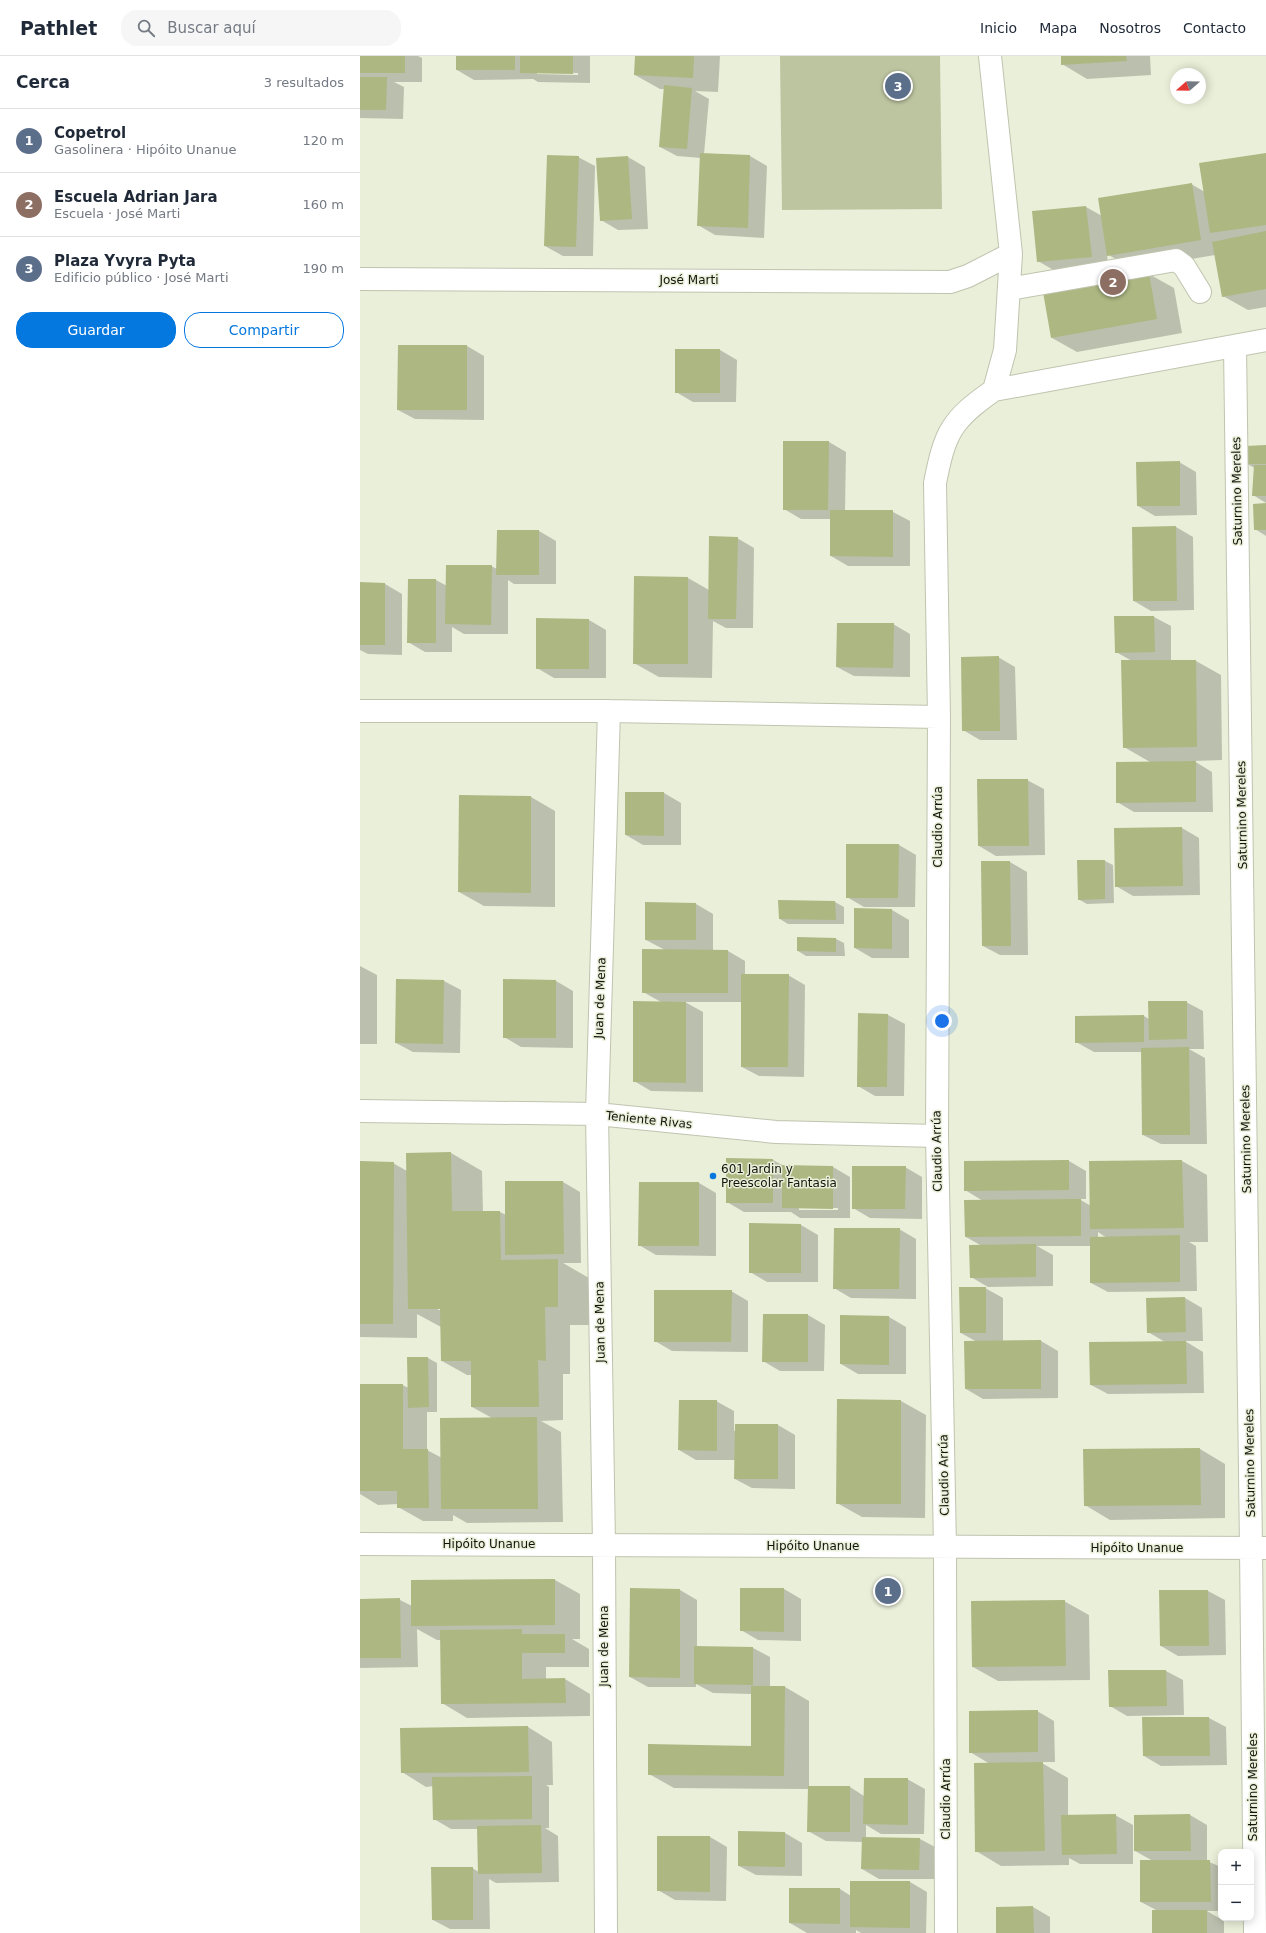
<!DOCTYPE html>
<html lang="es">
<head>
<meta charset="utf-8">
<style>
	:root { --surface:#fff; --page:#f6f6f7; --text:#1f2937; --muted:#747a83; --line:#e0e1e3; --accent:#0578df }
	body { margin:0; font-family:"DejaVu Sans",sans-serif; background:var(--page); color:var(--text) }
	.controls { position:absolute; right:12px; bottom:12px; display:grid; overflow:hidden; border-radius:8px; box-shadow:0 2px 10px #0003 }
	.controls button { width:36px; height:36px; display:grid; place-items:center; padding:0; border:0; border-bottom:1px solid var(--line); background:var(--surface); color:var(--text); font:20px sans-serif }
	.compass { position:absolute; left:810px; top:12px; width:36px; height:36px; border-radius:50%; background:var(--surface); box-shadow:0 2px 10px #0003; rotate:250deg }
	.you { position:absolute; left:582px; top:965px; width:14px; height:14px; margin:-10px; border:3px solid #fff; border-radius:50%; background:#1a73e8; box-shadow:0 0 0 6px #1a73e833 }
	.badge { display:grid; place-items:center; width:26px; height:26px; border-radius:50%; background:var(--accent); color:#fff; font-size:13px; font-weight:700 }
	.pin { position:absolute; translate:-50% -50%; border:2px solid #fff; box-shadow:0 1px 4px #0006 }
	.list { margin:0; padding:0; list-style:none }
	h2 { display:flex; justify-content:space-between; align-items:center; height:52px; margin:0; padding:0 16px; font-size:17px }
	h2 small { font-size:13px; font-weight:400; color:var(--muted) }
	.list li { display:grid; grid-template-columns:26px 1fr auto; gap:12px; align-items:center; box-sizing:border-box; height:64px; padding:0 16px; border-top:1px solid var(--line) }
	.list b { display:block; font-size:15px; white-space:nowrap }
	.list p { margin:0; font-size:13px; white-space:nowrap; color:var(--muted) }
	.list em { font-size:13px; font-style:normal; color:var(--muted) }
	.actions { display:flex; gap:8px; padding:12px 16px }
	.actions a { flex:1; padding:9px 0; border:1px solid var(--accent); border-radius:16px; text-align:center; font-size:14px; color:var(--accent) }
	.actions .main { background:var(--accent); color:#fff }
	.icon { flex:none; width:22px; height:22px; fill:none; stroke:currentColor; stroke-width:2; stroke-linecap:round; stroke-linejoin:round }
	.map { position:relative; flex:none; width:906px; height:1877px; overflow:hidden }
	header { display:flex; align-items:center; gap:24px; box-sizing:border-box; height:56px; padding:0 20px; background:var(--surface); border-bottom:1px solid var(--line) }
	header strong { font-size:19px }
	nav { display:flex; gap:22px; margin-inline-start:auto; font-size:14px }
	.search { width:280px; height:36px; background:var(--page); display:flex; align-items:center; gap:10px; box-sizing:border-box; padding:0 14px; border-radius:16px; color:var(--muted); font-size:15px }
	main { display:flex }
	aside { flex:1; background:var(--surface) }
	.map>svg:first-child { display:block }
	.green { fill:#bdc5a0 }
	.shadow { fill:#0003; fill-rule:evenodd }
	.building { fill:#acb782 }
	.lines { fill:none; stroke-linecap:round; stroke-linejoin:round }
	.minor-casing { stroke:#bfc4af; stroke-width:24 }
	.minor { stroke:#fff; stroke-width:22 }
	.poi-dot { fill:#0578df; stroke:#eaefd9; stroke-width:1.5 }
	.labels { text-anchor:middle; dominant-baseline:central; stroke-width:3; stroke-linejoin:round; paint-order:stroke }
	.street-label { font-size:12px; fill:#13150d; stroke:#eaefd9 }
	.poi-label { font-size:12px; fill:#13150d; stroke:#eaefd9; text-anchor:start }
</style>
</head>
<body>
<header>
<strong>Pathlet</strong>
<div class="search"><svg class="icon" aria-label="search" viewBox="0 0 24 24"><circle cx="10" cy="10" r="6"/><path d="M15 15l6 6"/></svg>Buscar aquí</div>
<nav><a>Inicio</a><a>Mapa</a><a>Nosotros</a><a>Contacto</a></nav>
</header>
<main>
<aside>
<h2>Cerca<small>3 resultados</small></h2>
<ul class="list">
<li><span class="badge" style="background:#5c6f8a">1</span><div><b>Copetrol</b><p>Gasolinera · Hipóito Unanue</p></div><em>120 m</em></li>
<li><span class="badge" style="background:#8d6e63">2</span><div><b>Escuela Adrian Jara</b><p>Escuela · José Marti</p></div><em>160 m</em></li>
<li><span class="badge" style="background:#5c6f8a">3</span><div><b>Plaza Yvyra Pyta</b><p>Edificio público · José Marti</p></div><em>190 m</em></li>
</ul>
<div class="actions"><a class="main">Guardar</a><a>Compartir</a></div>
</aside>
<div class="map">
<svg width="906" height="1877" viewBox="0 0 906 1877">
	<rect width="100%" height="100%" fill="#eaefd9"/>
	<path class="green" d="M420,0H580L582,153L422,154Z"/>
	<path class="shadow" d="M0,0H58L62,2V26H34L44,31L43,63L0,62Z
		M97,0H230V27L178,26L173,23L114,24L97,14ZM177,16L218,17V19L177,18Z
		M276,0H360L358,36L335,35L349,43L344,98L390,100L407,110L404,182L355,179L338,169L341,102L317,100L300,91L305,33H300L275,19Z
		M702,0H790L791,19L727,23L702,8Z
		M906,98V251L888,254L863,240L855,199L773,213L747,198L748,210L695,215L678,205L726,151L742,160L831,128L845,136Z
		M218,101L235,110L233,200H203L185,190Z
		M268,101L285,111L288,173L258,174L241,164Z
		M789,218L814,232L822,277L717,296L692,282Z
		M39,290H107L124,300V364L55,363L38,354Z
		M360,294L377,304L376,346H333L316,336Z
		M469,386L486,396L485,455L533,456L550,465V510H488L471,500V463H441L424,453Z
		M906,390V447L893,439L895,412L887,408Z
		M819,406L836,416L837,459L795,460L778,450Z
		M906,448V480L895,473Z
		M816,471L833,481L834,554L791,555L774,545L773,472Z
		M179,475L196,485V528H154L148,524V578H104L92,571V596H65L48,586L76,524L87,530L131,510L137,513Z
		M377,482L394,492L393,572H366L353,565L352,622L299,621L274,607L275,521L328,522L349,534Z
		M0,527L25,528L42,538V599L8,598L0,594Z
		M794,561L811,570V605H836L861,619L862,704L834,705L852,716L853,756H774L757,746L790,706L764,691L772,605L756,596Z
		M177,563L229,564L246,574V622H194L177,612Z
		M533,568L550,578V621L494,620L477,611Z
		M638,601L655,611L657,684H620L603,674Z
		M667,724L684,733L685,799L636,800L619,790Z
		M266,737H304L321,747V789H283L266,779Z
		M171,741L195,755V851L124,850L99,836Z
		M822,772L839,782L840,839L773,840L756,830Z
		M539,789L556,799L555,851H504L487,841Z
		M745,805L753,809L754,847L727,848L718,843Z
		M650,806L667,816L668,899H640L623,890Z
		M419,845L475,846L484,851V868H428L420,863Z
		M336,848L353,858V895H368L385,905V919H428L445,929L444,1021L399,1020L382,1011V946H325L343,956V1036L291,1035L274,1025L301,946L283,936L305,894L286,884Z
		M495,853L532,854L549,864V902H512L495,892Z
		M476,883L484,887L485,900H446L438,895Z
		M0,910L17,919V988H0Z
		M144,924L196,925L213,935V992L161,991L144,981Z
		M84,925L101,934L100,997L53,996L36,987Z
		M826,946L843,955L844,993H829L845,1002L847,1088H801L783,1079L782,996H734L716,986V961L784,960L789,963Z
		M528,959L545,968L544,1040H515L498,1030Z
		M91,1097L122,1115L123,1156H140L146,1159L203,1126L220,1136L221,1207H203L229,1222V1269H210V1318H203V1364L181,1365L201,1376L203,1466L107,1467L93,1459V1465H63L38,1451V1448L18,1449L0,1438V1329H42L49,1332L48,1302H68L77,1307V1356H67V1394L82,1402L132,1362L112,1351V1319H107L82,1305L81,1271L57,1258V1282L0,1281V1106L33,1107L47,1115ZM78,1252L102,1253L78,1254Z
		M413,1104L424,1110L473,1111L490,1121V1162H440L431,1156H384L367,1146ZM439,1152H478V1154H439Z
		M709,1105L726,1115V1143H719L731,1150L730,1106L822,1105L847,1119L848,1186H829L836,1190L837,1235L748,1236L731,1227V1190H677L693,1199V1230L628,1231L611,1221L622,1190L606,1181L623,1145L605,1134V1106ZM738,1176L747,1182H738Z
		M545,1111L562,1121V1163L510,1162L493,1152Z
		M339,1127L356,1137V1200L296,1199L279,1189Z
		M390,1168L441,1169L458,1179V1226H407L390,1216Z
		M539,1173L556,1183V1243L491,1242L474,1232Z
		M625,1232L643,1242V1286L681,1285L698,1295V1342L623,1343L606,1333L617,1286L601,1277Z
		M371,1235L388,1245V1296L312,1295L295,1285Z
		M825,1242L842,1252L843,1285H825L843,1296L844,1337L748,1338L731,1329L805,1286L788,1276L787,1243Z
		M448,1259L465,1269L464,1315H420L403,1305Z
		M529,1261L546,1271V1318H498L481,1308Z
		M356,1345L374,1355V1375L418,1369L435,1379V1433L392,1432L375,1423V1404H336L319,1394Z
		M541,1345L566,1359L565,1462L502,1461L477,1447Z
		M840,1393L865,1408V1462L750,1464L725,1449Z
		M195,1524L220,1538V1583H212L229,1593V1611H186V1624L205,1623L230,1638V1660L107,1662L82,1647V1584H77L57,1573L58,1611L0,1612V1544H40L52,1550Z
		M424,1533L441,1543V1585L398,1584L381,1574Z
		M320,1534L337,1544V1591L393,1592L410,1601V1631H425L449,1645V1731H490L504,1740L547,1723L565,1733L564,1778H521L506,1769V1782L560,1783L577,1792L576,1823H519L502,1813V1786L466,1785L448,1775L449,1733L314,1732L289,1718L392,1691V1638L353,1637L336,1628V1631H288L270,1621Z
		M848,1535L865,1544L866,1599L818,1600L801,1590Z
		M704,1545L729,1559L730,1624L638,1625L613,1611Z
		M750,1615H806L823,1624L824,1659L767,1660L750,1650Z
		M677,1655L694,1665L695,1706H680L708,1722V1760L755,1759L773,1769V1808H720L709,1802V1809L641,1810L616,1795L630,1708L610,1696Z
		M783,1662H849L866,1671L867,1709L801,1710L784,1700Z
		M168,1671L192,1686L193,1729H186L189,1731V1772H185L198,1780L199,1826L136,1827L129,1823L130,1873H90L73,1864L112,1812L119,1816L118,1773H91L74,1763V1730L66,1731L42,1716Z
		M830,1759L847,1769V1805L861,1811V1855H847L864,1865V1877H793L798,1855L781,1846L793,1805L775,1795Z
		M425,1777L442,1787V1820L396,1819L379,1810Z
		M350,1781L367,1791L366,1845L315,1844L298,1834Z
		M550,1826L567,1836L566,1877H501L496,1874V1877H447L430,1867L480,1833L491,1840Z
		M673,1851L690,1861V1877H637Z"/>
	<path class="building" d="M0,0H45V17H0Z
		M96,0H155V14H96Z
		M160,0H213V18L160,17Z
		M275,0H334L333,22L274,19Z
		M701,0H766L767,5L701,9Z
		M0,21H27L26,54H0Z
		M304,29L332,32L327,93L299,91Z
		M340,97L390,99L388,172L337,170Z
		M906,97V169L850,177L839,107Z
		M187,99L219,100L216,191L184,190Z
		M268,100L272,163L240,165L236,102Z
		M832,127L841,184L747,200L738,142Z
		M726,150L732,201L677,206L672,155Z
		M906,175V233L862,241L852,186Z
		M789,217L797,263L691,282L683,236Z
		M38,289H107V354H37Z
		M315,293H360V337H315Z
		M423,385H469L468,454H423Z
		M906,389V408H886V390Z
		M820,405V450H777L776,406Z
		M894,409H906V440H892Z
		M906,447V474H894L893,448Z
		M470,454H533V501L470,500Z
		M816,470L817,545H773L772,471Z
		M137,474H179V519H136Z
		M349,480L378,481L376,563H348Z
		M86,509H132L131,569L85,568Z
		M274,520L328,521V608H273Z
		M48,523H76V587H47Z
		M0,526L25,527V589H0Z
		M754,560H794L795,596L755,597Z
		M176,562L229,563V613H176Z
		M477,567H534L533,612L476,611Z
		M639,600L640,675H602L601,601Z
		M761,604H836L837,691L763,692Z
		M836,705V746L756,747V706Z
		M617,723H668L669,790H618Z
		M265,736H304V780L265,779Z
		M99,739L171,740V837L98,836Z
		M822,771L823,830L755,831L754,772Z
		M486,788H539L538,842H486Z
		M717,804H745V843L718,844Z
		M621,805H650L651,890H622Z
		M418,844L475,845L476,864L419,863Z
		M285,846L336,847V884H285Z
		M494,852L532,853V893L494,892Z
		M437,881L476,882V896L437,895Z
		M282,893L368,894V937H282Z
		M381,918H429L428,1011H381Z
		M36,923L84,924L83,988L35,987Z
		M143,923L196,924V982H143Z
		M273,945L326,946V1027L273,1026Z
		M788,945H827V983L789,984Z
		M498,957L528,958L527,1031H497Z
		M784,959V986L715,987V960Z
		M829,991L830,1079H782L781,992Z
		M91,1096L92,1155H140L141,1204L198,1203V1251H185L186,1305L178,1304L179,1351H111V1305H81L80,1253H48L46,1097Z
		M366,1102L413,1103V1147H366Z
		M709,1104V1134L604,1135V1105Z
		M822,1104L824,1172L730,1173L729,1105Z
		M0,1105L34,1106L33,1268H0Z
		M422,1109L473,1110V1153L422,1152Z
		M492,1110H546L545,1153H492Z
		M145,1125H203L204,1198L145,1199Z
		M279,1126H339V1190H278Z
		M721,1143V1180L605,1181L604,1144Z
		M389,1167L441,1168V1217H389Z
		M474,1172H540L539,1233H473Z
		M820,1179V1226L730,1227V1181Z
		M676,1188V1221L610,1222L609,1189Z
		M599,1231H626V1277H600Z
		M294,1234H372L371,1286H294Z
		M825,1241L826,1276L787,1277L786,1242Z
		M403,1258H448V1306H402Z
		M480,1259L529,1260V1309L480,1308Z
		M681,1284V1333H605L604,1285Z
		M826,1285L827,1328L730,1329L729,1286Z
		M47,1301H68L69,1351L48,1352Z
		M0,1328H43V1393H68L69,1452H37V1435H0Z
		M477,1343L541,1344V1448H476Z
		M319,1344H357V1395L318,1394Z
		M177,1361L178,1453H81L80,1362Z
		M375,1368H418V1423H374Z
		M840,1392L841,1449L724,1450L723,1393Z
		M195,1523V1569L51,1570V1524Z
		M270,1532L320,1533V1622L269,1621Z
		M380,1532H424V1576L380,1575Z
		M799,1534H848L849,1590H800Z
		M40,1542L41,1602H0V1543Z
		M705,1544L706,1610L612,1611L611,1545Z
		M162,1573V1578H205V1597H162V1623L205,1622L206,1647L81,1648L80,1574Z
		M334,1590L393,1591V1629L334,1628Z
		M748,1614H806L807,1650L749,1651Z
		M391,1630H425L424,1720L288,1719V1688L391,1690Z
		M678,1654V1696L609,1697V1655Z
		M782,1661H849L850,1700H783Z
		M168,1670L169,1716L41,1717L40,1672Z
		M683,1706L685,1795L615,1796L614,1707Z
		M172,1720V1763L73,1764L72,1721Z
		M504,1722H548V1769L503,1768Z
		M448,1730H490V1776H447Z
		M756,1758L757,1798L702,1799L701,1759Z
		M830,1758L831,1795H774V1759Z
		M181,1769L182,1817L118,1818L117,1770Z
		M378,1775L425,1776V1811L378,1810Z
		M297,1780H350V1836L297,1835Z
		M502,1781L560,1782L559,1814L501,1813Z
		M780,1804H850L851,1846H780Z
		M71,1811H113V1864H72Z
		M490,1825H550V1872L490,1871Z
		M429,1832H480V1868L429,1867Z
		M673,1850L674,1877H636V1851Z
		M792,1854H847V1877H792Z"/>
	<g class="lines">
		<defs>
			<path id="minor" d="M630,0L651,198L645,294L634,334
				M0,223L590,226L608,220L651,198
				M649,233L816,204L824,210L840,236
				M875,290L891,1492L895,1877
				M0,655H249L579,661
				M0,1055L237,1058L416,1076L577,1080
				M0,1488L906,1492
				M246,1877L244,1489L237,1058L249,655
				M586,1877L585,1491L577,1080L579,661L575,427C585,376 591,364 634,334L906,284"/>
		</defs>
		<use href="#minor" class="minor-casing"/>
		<use href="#minor" class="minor"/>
	</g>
	<circle class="poi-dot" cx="353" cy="1120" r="4"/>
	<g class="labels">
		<g class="street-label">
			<text x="329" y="224">José Marti</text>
			<text transform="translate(877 435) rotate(-91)">Saturnino Mereles</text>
			<text transform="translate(882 759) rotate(-91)">Saturnino Mereles</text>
			<text transform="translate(578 771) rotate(-90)">Claudio Arrúa</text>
			<text transform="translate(240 942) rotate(-88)">Juan de Mena</text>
			<text transform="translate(289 1064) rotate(6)">Teniente Rivas</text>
			<text transform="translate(886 1083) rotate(-91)">Saturnino Mereles</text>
			<text transform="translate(577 1095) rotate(-91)">Claudio Arrúa</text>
			<text transform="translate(240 1266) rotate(-91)">Juan de Mena</text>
			<text transform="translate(890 1407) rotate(-91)">Saturnino Mereles</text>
			<text transform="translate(584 1419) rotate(-91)">Claudio Arrúa</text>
			<text x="129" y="1488">Hipóito Unanue</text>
			<text x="453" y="1490">Hipóito Unanue</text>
			<text x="777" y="1492">Hipóito Unanue</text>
			<text transform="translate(244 1590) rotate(-90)">Juan de Mena</text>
			<text transform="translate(893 1731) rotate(-90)">Saturnino Mereles</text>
			<text transform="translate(586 1743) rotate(-90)">Claudio Arrúa</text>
		</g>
		<g class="poi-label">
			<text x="361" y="1113">601 Jardin y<tspan x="361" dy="14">Preescolar Fantasia</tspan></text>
		</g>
	</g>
</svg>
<div class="controls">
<button>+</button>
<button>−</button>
</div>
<svg class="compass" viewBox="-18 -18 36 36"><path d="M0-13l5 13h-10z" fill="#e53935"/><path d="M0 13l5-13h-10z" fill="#747a83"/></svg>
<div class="you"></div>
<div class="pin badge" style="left:528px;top:1535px;background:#5c6f8a">1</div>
<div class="pin badge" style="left:753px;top:226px;background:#8d6e63">2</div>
<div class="pin badge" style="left:538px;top:30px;background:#5c6f8a">3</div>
</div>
</main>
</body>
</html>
